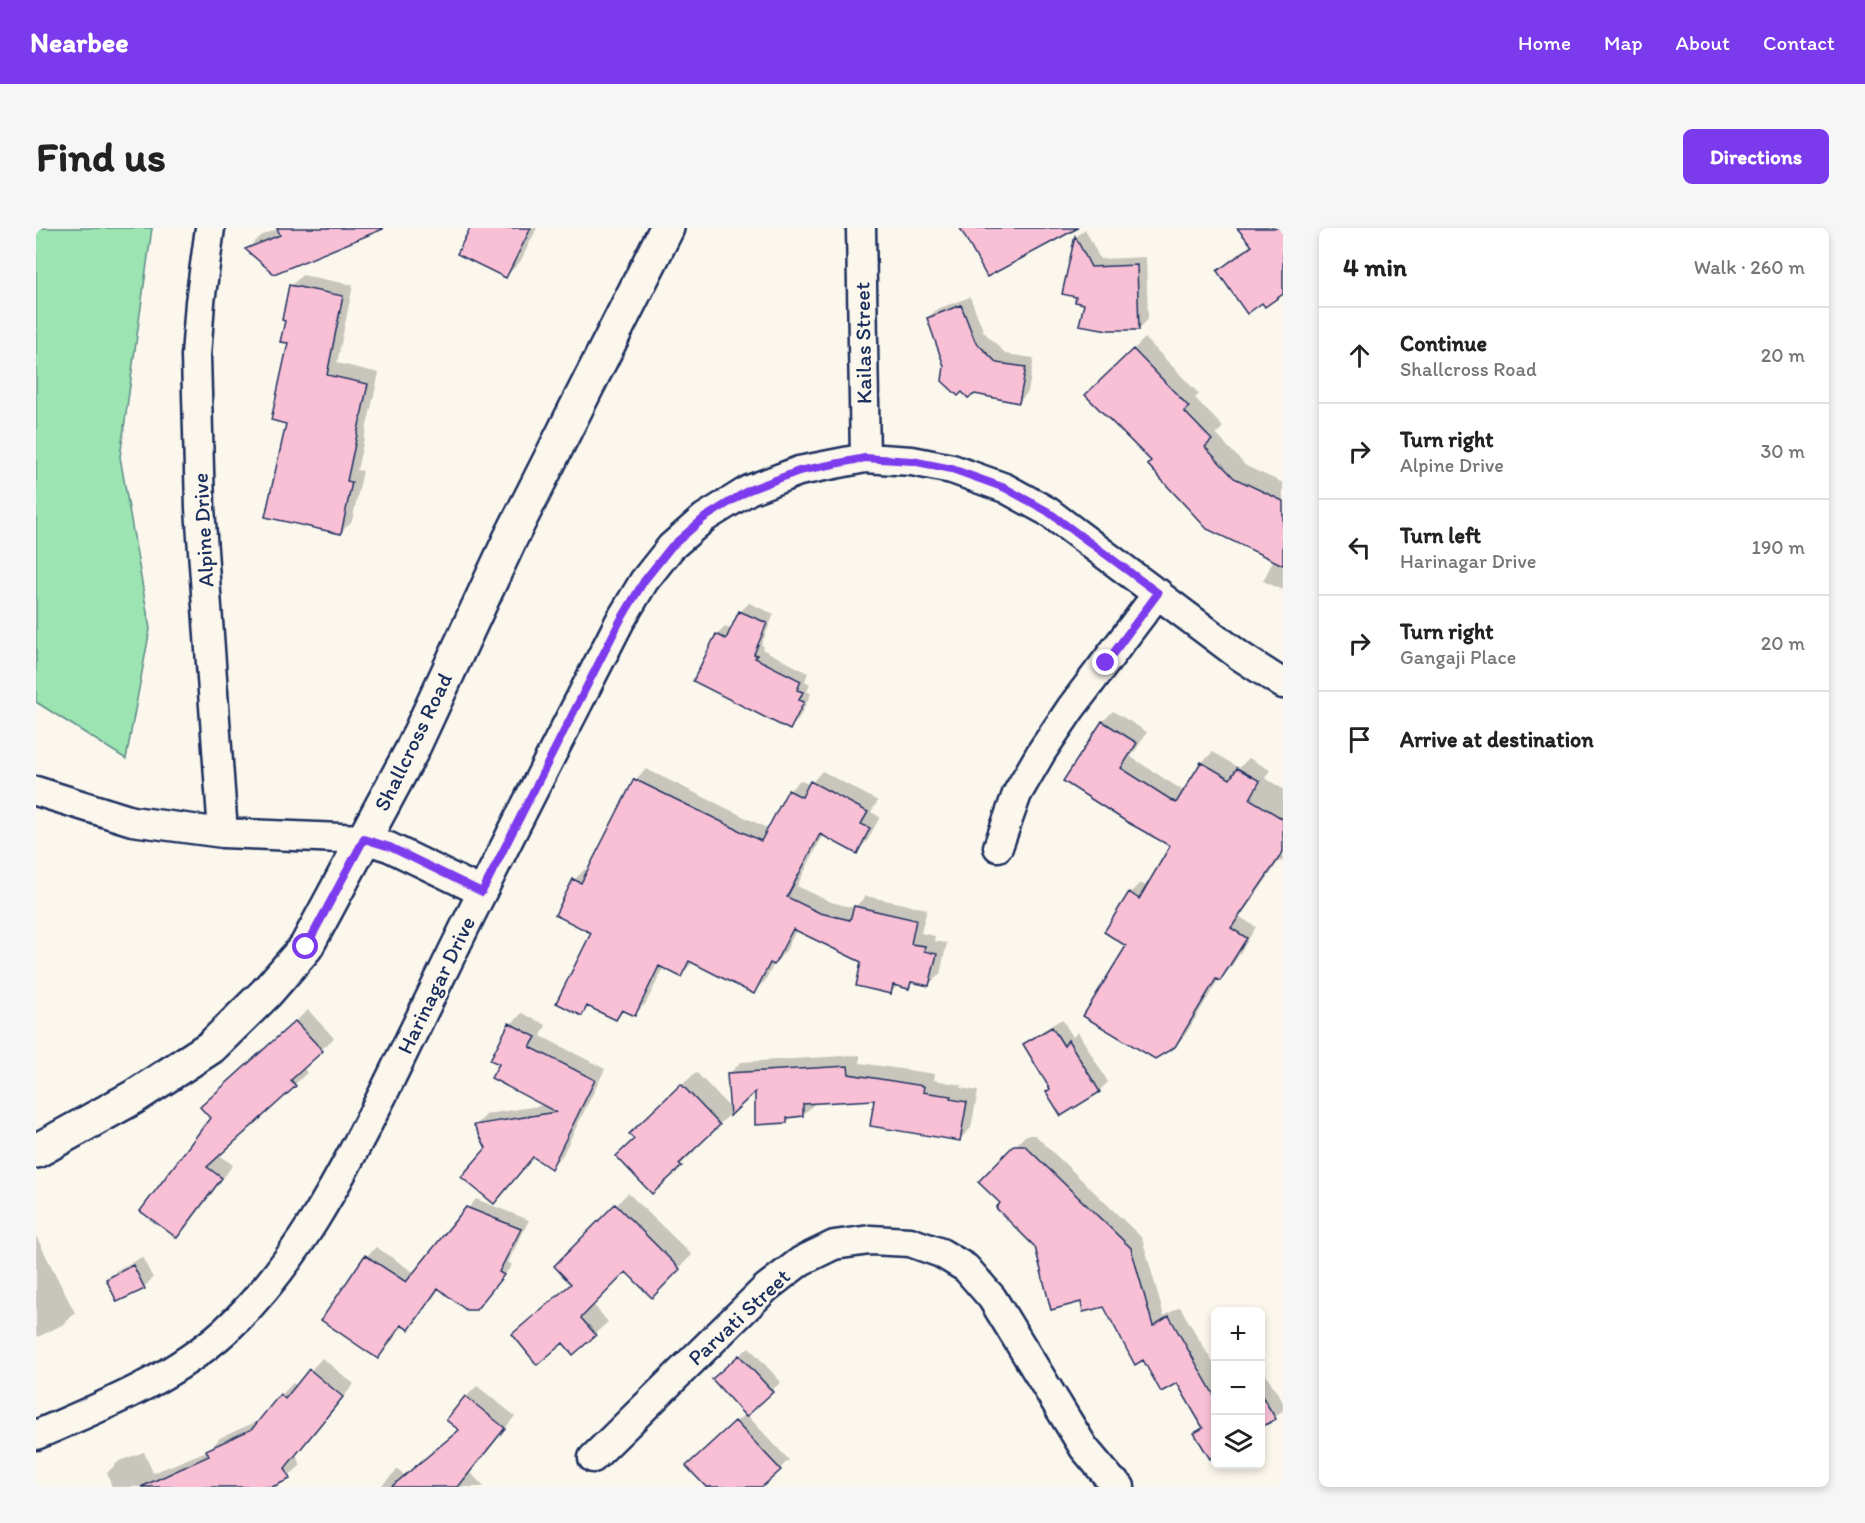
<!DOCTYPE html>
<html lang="en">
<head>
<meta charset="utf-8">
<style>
	:root { --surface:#fff; --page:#f6f6f6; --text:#222; --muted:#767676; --line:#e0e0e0; --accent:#7c3aed }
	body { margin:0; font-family:Itim,sans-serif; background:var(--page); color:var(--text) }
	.controls { position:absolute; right:18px; bottom:18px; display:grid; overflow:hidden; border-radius:9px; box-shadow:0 3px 9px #0003 }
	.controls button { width:54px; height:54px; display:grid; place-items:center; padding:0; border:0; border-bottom:2px solid var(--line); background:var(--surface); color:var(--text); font:30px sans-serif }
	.stop { position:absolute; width:18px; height:18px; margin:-14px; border:4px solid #7c3aed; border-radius:50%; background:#fff }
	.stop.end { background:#7c3aed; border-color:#fff; box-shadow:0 2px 6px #0008 }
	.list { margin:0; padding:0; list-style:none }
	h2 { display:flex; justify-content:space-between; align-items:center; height:78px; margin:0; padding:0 24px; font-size:26px }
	h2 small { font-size:20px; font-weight:400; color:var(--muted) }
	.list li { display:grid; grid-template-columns:39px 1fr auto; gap:18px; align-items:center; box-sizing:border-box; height:96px; padding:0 24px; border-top:2px solid var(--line) }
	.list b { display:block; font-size:22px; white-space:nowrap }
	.list p { margin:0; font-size:20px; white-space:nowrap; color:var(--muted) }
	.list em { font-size:20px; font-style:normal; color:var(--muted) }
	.icon { flex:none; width:33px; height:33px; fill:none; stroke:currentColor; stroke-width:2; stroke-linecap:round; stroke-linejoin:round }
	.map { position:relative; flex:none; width:1247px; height:1259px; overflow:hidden; border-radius:9px }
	header { display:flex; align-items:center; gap:36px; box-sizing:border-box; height:84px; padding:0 30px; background:var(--accent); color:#fff }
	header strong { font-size:28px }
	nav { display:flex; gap:33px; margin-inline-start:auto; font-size:21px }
	.intro { display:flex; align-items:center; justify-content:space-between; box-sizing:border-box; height:144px; padding:0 36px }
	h1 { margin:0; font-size:42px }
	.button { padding:15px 27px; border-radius:9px; background:var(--accent); color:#fff; font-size:21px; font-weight:700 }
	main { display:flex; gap:36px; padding:0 36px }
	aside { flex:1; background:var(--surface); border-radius:9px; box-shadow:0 3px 9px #0003 }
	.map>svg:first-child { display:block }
	.green { fill:#9ce4b1; stroke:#5c8a88; stroke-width:1.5 }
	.shadow { fill:#0003 }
	.building { fill:#f9c0d5; stroke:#1b2f5e; stroke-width:1.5 }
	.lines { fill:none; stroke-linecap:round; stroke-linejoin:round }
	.minor-casing { stroke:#1b2f5e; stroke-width:33 }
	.tertiary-casing { stroke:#1b2f5e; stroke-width:38 }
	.minor { stroke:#fbf7ec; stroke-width:28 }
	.tertiary { stroke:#fbf7ec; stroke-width:33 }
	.route { stroke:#7c3aed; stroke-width:8 }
	.labels { text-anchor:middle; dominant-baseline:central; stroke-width:5; stroke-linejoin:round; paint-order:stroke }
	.street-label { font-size:22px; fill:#1b2f5e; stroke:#fbf7ec }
</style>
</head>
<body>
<header>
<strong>Nearbee</strong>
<nav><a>Home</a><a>Map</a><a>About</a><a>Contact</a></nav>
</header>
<div class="intro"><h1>Find us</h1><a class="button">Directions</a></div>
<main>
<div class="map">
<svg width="1247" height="1259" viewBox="0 0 1247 1259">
	<rect width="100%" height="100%" fill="#fbf7ec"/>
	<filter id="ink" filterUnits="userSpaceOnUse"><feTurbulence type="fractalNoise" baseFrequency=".0167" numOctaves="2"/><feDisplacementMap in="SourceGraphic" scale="12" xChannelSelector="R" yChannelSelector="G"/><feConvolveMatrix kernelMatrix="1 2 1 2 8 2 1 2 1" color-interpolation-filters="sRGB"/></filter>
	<g filter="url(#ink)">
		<path class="green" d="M0,0H116L84,229L114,401L90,531L0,474Z"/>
		<path class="shadow" d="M243,0H320L211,21L225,8Z
			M435,0H501L484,34L470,48Z
			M1203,0H1247L1226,73L1183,43L1194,32L1216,16Z
			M1049,1L1064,31L1110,29L1112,91L1103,101L1050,75L1041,68L1028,65L1040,9Z
			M266,47L317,57L301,135L343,145L321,242L327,243L316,293L304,305L252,195L255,58Z
			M934,69L948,104L970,126L998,130L992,164L983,174L910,138L892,90L901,81Z
			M1109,110L1163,166L1159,170L1187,199L1180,206L1210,238L1247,255V362L1227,353L1238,331L1117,233L1051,167Z
			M713,375L738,386L725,417L728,418L726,421L772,445L769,453L774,456L771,463L775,466L762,492L754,500L681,407L689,399L696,402L704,384Z
			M1077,483L1111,504L1095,529L1149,564L1166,534L1177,524L1203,540L1213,530L1234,542L1229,550L1247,561V632L1245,634L1243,633L1204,689L1220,699L1194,741L1183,751L1149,807L1138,818L1092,718L1094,665L1104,655L1112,659L1136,617L1029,553L1067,493Z
			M610,541L733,601L753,563L764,552L774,557L786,543L842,573L835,584L844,589L831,613L820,624L787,607L761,658L795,674L818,680L830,668L891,681L885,705L899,708L898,713L911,715L904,746L892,757L879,753L873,759L862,757L855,764L827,733L761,701L749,724L738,736L729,753L717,764L657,734L645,747L628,739L610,775L599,786L589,781L580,790L554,777L545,786L557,704L538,652L549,641L553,643L599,552Z
			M272,782L298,810L267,839L271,845L182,926L197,937L153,996L141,1008L176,890L178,867Z
			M486,785L510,797L505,808L569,841L526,928L514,939L498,928L458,974L451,920L440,897L451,886L509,877L465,836L475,796Z
			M1026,791L1037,809L1042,804L1072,854L1063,863L1015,860L988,817L998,808Z
			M824,827V835L899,846L898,852L926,857L925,860L942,863L935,900L923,912L840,871L779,875L767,887L756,888L750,894L721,861L657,921L659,923L616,964L599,911L609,892L660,844L695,881L693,846L705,834Z
			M990,907H999L1106,1010L1128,1088L1144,1079L1180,1140V1226L1174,1229L1160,1205L1168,1198L1141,1153L1107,1130L1069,1077L1046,1073L966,975L944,954Z
			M592,965L656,1027L616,1067L590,1042L557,1076L572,1094L537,1125L527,1113L478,1106L536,1055L520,1038Z
			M440,971L493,992L472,1034L476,1037L449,1071L404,1060L382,1091L373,1100L367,1097L351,1120L342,1129L331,1028L340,1019L379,1045Z
			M0,1008L39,1085L28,1096L2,1109L0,1104Z
			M106,1029L117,1050L108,1059L72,1051L81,1042Z
			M713,1119L745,1154L710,1186L753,1232L724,1259H672L661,1229L709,1186L687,1142Z
			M286,1130L318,1156L260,1227L265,1237L244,1256L243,1259H76L71,1245L83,1233L108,1224L117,1245L173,1222L184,1210L226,1191L245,1167L257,1155L261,1158Z
			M1224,1140H1226L1247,1174V1182L1239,1190L1224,1199Z
			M441,1158L479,1188L434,1244L448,1259H344L362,1241L369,1248L424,1201L430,1169Z"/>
		<path class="building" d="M241,0H347V1L238,46L209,21L244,7Z
			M434,0H495L470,50L421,26Z
			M924,0H1042L951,49Z
			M1201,0H1247V66L1229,79L1226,75L1211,86L1181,43L1216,18Z
			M1039,8L1055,39L1101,37L1103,102H1072L1043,97L1048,76L1039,74L1040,69L1026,66Z
			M253,57L307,68L291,147L332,156L311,253L316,254L305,306L229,289L250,196L235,192L252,115L244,114L249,93L246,92Z
			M925,77L939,113L961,135L990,139L983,175L939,166L932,170L926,164L922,168L906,153L908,138L891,90Z
			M1097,121L1153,179L1148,183L1176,212L1169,219L1198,250L1247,273V337L1171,301L1111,236L1115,233L1049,167Z
			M703,383L731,395L718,426L721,427L719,430L765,453L761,462L767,464L763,472L768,474L754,502L657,453L680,406L690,411Z
			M1066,493L1101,515L1085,540L1140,575L1165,534L1194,551L1201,540L1224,553L1214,571L1247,591V624L1195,700L1211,710L1184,753L1180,751L1139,819L1119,831L1047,788L1090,718L1068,704L1093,664L1103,671L1134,618L1091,594L1027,553Z
			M598,551L725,613L752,562L766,569L774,553L832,584L825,596L834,600L821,626L784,606L751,669L784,685L814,692L818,678L880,692L875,716L889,718L888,723L901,726L893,758L875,754L873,761L857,757L855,766L820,758L825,734L757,701L738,737L734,735L718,766L653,733L645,749L623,738L599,788L586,782L580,792L551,778L546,788L520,775L555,705L519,687L537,651L545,655Z
			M259,793L287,823L255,852L260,858L171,939L186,950L141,1010L104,983L174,890L164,879Z
			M473,795L500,809L494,819L559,852L515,941L497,929L458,976L425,949L450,920L438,897L520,884L455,850L463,836L454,832Z
			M1016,799L1028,818L1032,812L1064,864L1025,888L1010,864L1014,861L987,816Z
			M812,838L813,846L888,858L887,864L915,868L914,871L931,874L924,913L834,898L838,872L767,876V888L751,890V895L719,897V864L694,888L691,845Z
			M645,856L684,897L643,936L646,938L616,966L580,928L598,911L593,906Z
			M978,917H988L1095,1020L1117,1098L1133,1088L1179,1169V1228L1174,1231L1158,1205L1167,1200L1141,1155L1125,1164L1107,1132L1099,1137L1068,1079L1047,1084L1045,1074L1015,1082L999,1019L960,980L964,975L942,954Z
			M579,976L644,1041L616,1070L590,1044L545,1090L560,1107L537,1127L527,1115L501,1137L476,1106L535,1056L518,1038Z
			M430,979L485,1001L463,1044L468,1047L440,1082H430L402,1060L373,1102L365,1097L342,1131L285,1092L329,1027L370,1054Z
			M97,1037L109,1061L81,1074L70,1051Z
			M703,1127L737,1164L710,1189L676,1151Z
			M273,1141L307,1169L249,1240L254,1251L236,1259H105L173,1228L170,1222L216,1201L244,1166L249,1171Z
			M1224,1165L1240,1191L1224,1200Z
			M429,1168L469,1200L422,1259H355L423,1202L410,1192Z
			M699,1193L745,1242L726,1259H670L650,1238Z"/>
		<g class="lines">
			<defs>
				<path id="minor" d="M174,0L164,74L160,128L164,280L187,605
					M825,0L829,230
					M0,563L96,593L187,605L328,611L353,619L446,664
					M962,619L981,566L1006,523L1035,480L1122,365
					M0,1207C67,1178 135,1152 190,1102C260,1037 304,951 347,866C371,816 396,767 420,717C473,608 529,501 584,393L608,353L635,319L668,290L713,262L763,243L829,230L876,233L916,241L969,260L1011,283L1204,428L1247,456
					M557,1230L730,1060L765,1033L798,1017L834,1012L874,1014L905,1025L930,1040L956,1070L1048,1220L1075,1252L1084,1259"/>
				<path id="tertiary" d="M0,923L98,869L175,819L230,765L270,719L375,524L474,311L631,0"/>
			</defs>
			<use href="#minor" class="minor-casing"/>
			<use href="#tertiary" class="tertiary-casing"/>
			<use href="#minor" class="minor"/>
			<use href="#tertiary" class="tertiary"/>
		</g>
	</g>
	<g class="lines" filter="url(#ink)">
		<path class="route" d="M270,719L328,611L354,619L446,664L584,393L608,353L635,319L668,290L713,262L763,243L829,230L876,233L916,241L969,260L1011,283L1122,365L1070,435"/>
	</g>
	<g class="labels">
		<g class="street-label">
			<text transform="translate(827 115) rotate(-91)">Kailas Street</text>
			<text transform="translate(167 302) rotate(-93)">Alpine Drive</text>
			<text transform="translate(377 514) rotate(-64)">Shallcross Road</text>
			<text transform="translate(400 757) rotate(-64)">Harinagar Drive</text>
			<text transform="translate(703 1089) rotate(-43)">Parvati Street</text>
		</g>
	</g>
</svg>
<div class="controls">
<button>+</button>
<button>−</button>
<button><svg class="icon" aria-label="layers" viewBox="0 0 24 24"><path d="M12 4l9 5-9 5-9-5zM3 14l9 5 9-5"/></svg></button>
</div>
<div class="stop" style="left:270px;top:719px"></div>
<div class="stop end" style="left:1070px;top:435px"></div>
</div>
<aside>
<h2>4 min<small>Walk · 260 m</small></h2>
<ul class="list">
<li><svg class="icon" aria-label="ahead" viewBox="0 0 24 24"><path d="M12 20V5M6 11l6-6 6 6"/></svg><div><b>Continue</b><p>Shallcross Road</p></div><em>20 m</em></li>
<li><svg class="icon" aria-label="right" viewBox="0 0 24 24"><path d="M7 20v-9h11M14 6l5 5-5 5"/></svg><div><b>Turn right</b><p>Alpine Drive</p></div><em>30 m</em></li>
<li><svg class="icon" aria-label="left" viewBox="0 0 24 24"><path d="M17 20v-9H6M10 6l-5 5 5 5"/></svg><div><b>Turn left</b><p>Harinagar Drive</p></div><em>190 m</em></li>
<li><svg class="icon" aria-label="right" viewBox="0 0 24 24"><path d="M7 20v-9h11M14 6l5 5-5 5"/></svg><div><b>Turn right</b><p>Gangaji Place</p></div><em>20 m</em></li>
<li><svg class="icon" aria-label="arrive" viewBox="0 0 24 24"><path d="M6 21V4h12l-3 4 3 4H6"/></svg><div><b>Arrive at destination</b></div></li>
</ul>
</aside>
</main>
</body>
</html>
